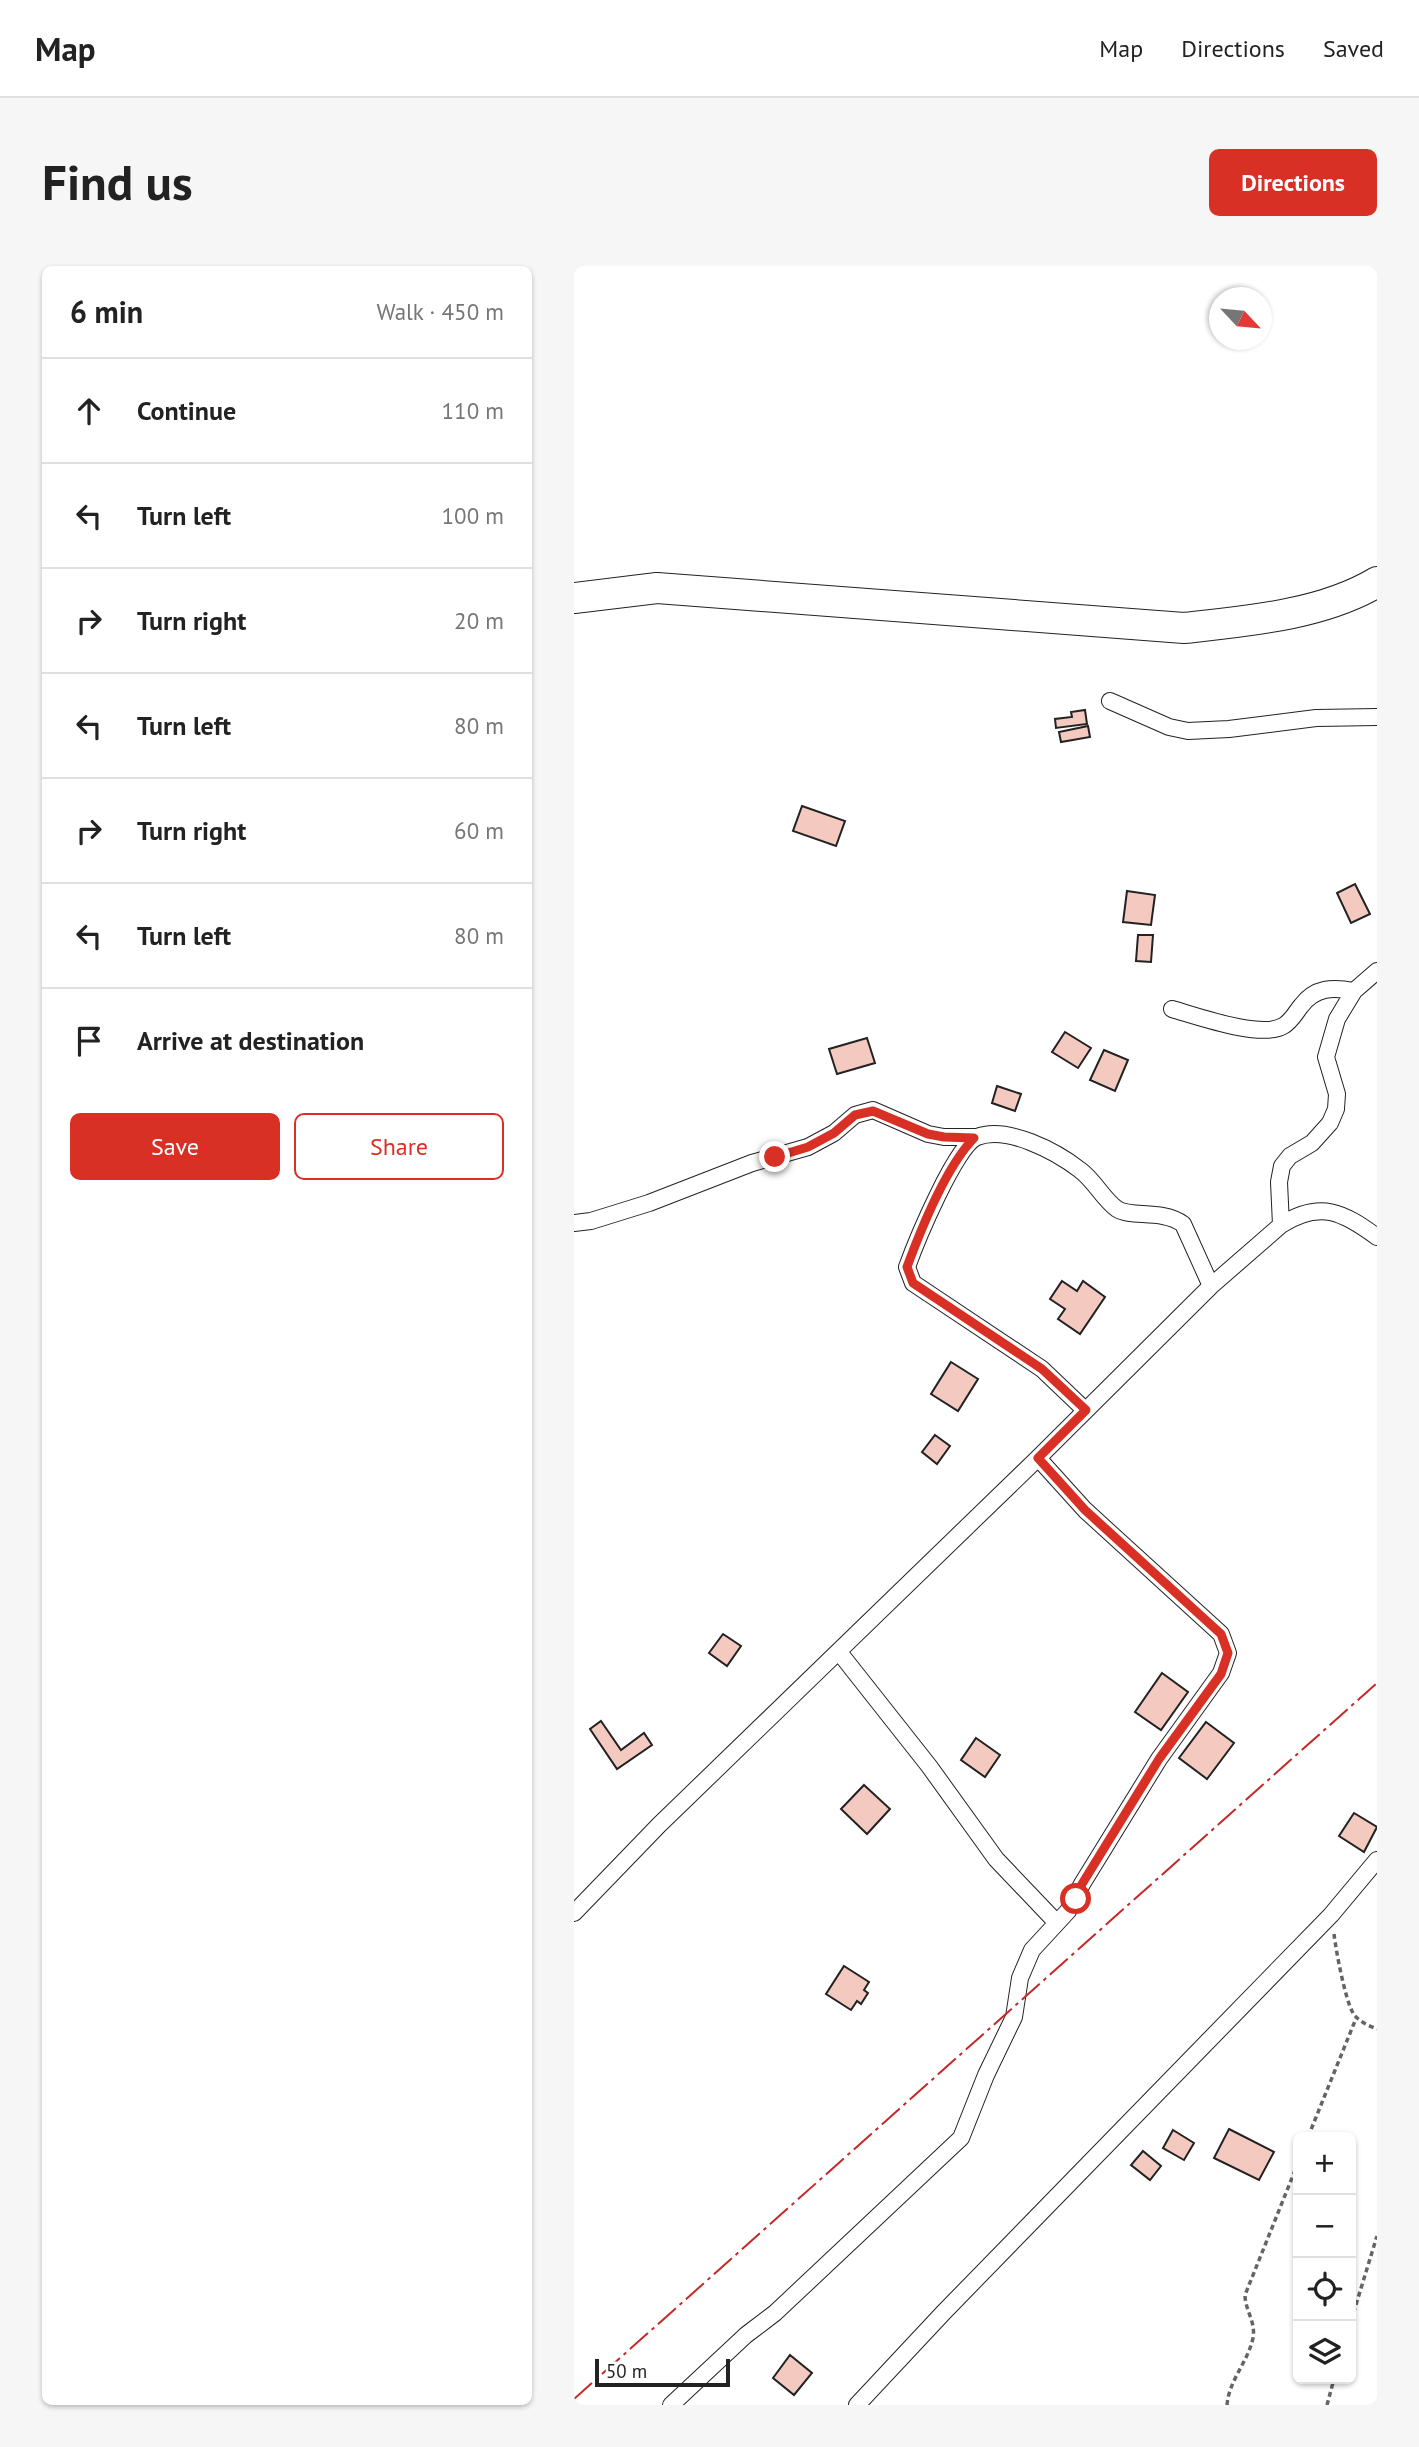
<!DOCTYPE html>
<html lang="en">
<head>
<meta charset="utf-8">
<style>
	:root { --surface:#fff; --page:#f6f6f6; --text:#222; --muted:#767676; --line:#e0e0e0; --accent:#d93025 }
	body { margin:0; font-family:"PT Sans",sans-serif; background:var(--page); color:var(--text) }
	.controls { position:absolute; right:21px; bottom:21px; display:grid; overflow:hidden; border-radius:10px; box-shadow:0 2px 5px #0004 }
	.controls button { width:63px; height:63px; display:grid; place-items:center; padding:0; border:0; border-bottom:2px solid var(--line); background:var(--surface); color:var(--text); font:35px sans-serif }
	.compass { position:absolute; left:635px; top:21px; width:63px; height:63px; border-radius:50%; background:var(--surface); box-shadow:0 2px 5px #0004; rotate:116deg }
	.scale { position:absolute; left:21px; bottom:18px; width:135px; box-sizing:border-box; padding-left:7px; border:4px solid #222; border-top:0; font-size:19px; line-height:24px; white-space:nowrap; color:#222; -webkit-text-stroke:5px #fff; paint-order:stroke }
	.stop { position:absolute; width:21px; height:21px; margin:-16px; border:5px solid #d93025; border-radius:50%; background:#fff }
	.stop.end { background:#d93025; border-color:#fff; box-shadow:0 2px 7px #0008 }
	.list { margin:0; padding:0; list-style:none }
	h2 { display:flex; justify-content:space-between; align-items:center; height:91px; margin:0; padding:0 28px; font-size:30px }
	h2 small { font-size:23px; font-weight:400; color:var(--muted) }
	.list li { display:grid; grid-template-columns:46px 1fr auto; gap:21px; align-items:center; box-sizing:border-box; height:105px; padding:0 28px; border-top:2px solid var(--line) }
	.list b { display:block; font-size:26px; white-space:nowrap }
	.list em { font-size:23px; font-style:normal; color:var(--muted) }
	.actions { display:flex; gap:14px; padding:21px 28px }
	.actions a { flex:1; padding:16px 0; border:2px solid var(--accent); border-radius:10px; text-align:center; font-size:24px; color:var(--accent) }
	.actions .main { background:var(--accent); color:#fff }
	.icon { flex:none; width:38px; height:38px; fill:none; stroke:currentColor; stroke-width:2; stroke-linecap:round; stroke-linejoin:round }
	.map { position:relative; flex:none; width:803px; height:2139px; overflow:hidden; border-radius:10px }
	header { display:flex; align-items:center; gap:42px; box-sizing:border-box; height:98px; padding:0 35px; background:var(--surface); border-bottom:2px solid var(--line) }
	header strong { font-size:33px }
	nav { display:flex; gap:38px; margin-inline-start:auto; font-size:24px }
	.intro { display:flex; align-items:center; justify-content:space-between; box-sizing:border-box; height:168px; padding:0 42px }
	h1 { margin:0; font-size:49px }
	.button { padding:18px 32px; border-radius:10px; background:var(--accent); color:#fff; font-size:24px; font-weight:700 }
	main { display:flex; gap:42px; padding:0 42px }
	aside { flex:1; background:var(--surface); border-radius:10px; box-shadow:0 2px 5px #0004 }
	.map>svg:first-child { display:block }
	.building { fill:#f3c9c0; stroke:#222; stroke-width:2 }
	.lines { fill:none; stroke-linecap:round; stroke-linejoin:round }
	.street-casing { stroke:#222; stroke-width:18 }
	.highway-casing { stroke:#222; stroke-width:32 }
	.path { stroke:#646464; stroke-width:3.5; stroke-dasharray:5 3.5; stroke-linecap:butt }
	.street { stroke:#fff; stroke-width:16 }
	.highway { stroke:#fff; stroke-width:30 }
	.power { stroke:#c62828; stroke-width:2; stroke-dasharray:24 5 3.5 5; stroke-linecap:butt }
	.route { stroke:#d93025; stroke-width:9 }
</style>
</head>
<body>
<header>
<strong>Map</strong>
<nav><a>Map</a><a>Directions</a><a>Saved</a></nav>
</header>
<div class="intro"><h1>Find us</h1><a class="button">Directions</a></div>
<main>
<aside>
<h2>6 min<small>Walk · 450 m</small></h2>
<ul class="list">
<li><svg class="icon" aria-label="ahead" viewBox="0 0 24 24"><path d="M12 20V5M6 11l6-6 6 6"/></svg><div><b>Continue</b></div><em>110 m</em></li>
<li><svg class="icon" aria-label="left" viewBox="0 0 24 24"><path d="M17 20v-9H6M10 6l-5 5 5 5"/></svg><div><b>Turn left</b></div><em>100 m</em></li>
<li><svg class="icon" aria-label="right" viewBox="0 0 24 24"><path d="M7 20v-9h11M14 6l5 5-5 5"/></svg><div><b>Turn right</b></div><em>20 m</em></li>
<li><svg class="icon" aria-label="left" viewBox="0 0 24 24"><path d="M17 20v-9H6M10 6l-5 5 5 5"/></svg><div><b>Turn left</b></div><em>80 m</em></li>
<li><svg class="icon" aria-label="right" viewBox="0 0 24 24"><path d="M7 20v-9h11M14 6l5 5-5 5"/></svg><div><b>Turn right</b></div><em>60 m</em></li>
<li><svg class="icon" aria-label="left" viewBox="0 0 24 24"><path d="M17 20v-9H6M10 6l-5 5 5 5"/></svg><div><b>Turn left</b></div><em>80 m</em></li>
<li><svg class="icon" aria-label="arrive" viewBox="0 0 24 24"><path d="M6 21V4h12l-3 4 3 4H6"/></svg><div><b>Arrive at destination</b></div></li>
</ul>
<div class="actions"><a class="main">Save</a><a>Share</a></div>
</aside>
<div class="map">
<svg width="803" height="2139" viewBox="0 0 803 2139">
	<rect width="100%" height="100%" fill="#fff"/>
	<path class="building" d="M511,444L513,458L482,462L481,453L498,451L497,446Z
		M514,460L516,471L487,476L485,466Z
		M228,540L271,555L262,580L219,565Z
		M781,618L796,648L777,657L763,627Z
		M553,625L581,629L577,659L549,656Z
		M564,669H579L577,696L562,695Z
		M491,766L517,782L504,802L478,786Z
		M293,772L301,797L263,808L255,783Z
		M530,784L554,794L541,825L516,814Z
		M423,820L447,828L441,845L418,837Z
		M488,1015L503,1025L509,1015L531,1031L506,1068L484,1053L491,1043L476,1033Z
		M377,1096L404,1113L384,1145L357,1128Z
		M361,1169L376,1180L363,1198L348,1186Z
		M149,1368L167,1380L153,1400L135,1387Z
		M588,1407L614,1426L587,1464L561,1446Z
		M27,1455L47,1484L70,1467L78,1479L43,1503L16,1463Z
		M632,1456L660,1477L633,1513L605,1492Z
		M402,1472L426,1489L411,1511L387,1494Z
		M290,1519L316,1543L293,1568L267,1543Z
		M780,1547L803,1561L790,1586L765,1570Z
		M270,1700L295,1716L290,1724L294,1727L287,1738L283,1735L277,1744L252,1728Z
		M655,1863L700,1886L685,1914L640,1892Z
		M599,1864L620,1877L610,1894L589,1882Z
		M569,1885L587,1900L576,1914L557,1899Z
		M216,2089L238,2107L220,2129L199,2112Z"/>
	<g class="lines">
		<defs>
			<path id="street" d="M536,435L595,461L614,465L655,463L742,452L803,451
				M598,743C623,750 687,773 709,760C717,756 722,746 727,740C741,721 759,721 780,725
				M0,957L17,955L75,937L178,897L234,881L260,867L281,849L299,844L354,868L370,871H400
				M707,959C746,934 769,946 803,971
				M511,1144L468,1103L339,1017L333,1001C342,976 382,879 403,871C433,859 483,886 506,904C521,915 528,932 543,943C557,952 588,943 609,958L637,1020
				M265,1386L355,1500L422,1593L482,1656
				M0,1647L85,1559L464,1192L637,1020L707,959L705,916L708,900L716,890L738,877L756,857L762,843L763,828L752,791L763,753L780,725L803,705
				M97,2139L172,2069L201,2047L387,1872L412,1809L440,1751L446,1712L458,1684L494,1645L508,1618L585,1493L647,1407L654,1387L647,1368L511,1244L464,1192
				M283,2139L370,2046L757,1649L803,1594"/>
			<path id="highway" d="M0,332L83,322L610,362C673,355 748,349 803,316"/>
		</defs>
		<use href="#street" class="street-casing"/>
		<use href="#highway" class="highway-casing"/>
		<path class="path" d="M760,1668C762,1685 771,1733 779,1747C784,1755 795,1760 803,1763
			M734,1871L783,1750
			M777,2055L803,1970
			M653,2139C655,2114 674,2096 679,2072C682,2056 671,2044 671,2029L724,1897
			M753,2139L760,2113"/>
		<use href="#street" class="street"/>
		<use href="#highway" class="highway"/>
		<path class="power" d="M0,2133L803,1417"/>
	</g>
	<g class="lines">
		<path class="route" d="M201,891L234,881L260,867L281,849L299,845L354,868L370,871L400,872C373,900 347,963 333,1001L339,1017L468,1103L512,1144L464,1192L511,1244L647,1368L654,1387L647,1408L585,1493L508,1618L502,1633"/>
	</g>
</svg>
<div class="controls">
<button>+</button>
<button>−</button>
<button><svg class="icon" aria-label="locate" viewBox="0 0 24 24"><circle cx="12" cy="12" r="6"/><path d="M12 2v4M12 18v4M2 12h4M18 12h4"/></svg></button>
<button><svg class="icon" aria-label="layers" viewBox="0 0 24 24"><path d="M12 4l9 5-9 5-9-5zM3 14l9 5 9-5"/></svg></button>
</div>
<svg class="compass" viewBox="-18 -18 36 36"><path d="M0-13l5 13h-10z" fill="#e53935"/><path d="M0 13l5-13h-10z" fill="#767676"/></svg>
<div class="scale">50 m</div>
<div class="stop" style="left:502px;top:1633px"></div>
<div class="stop end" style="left:201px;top:891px"></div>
</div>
</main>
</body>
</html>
